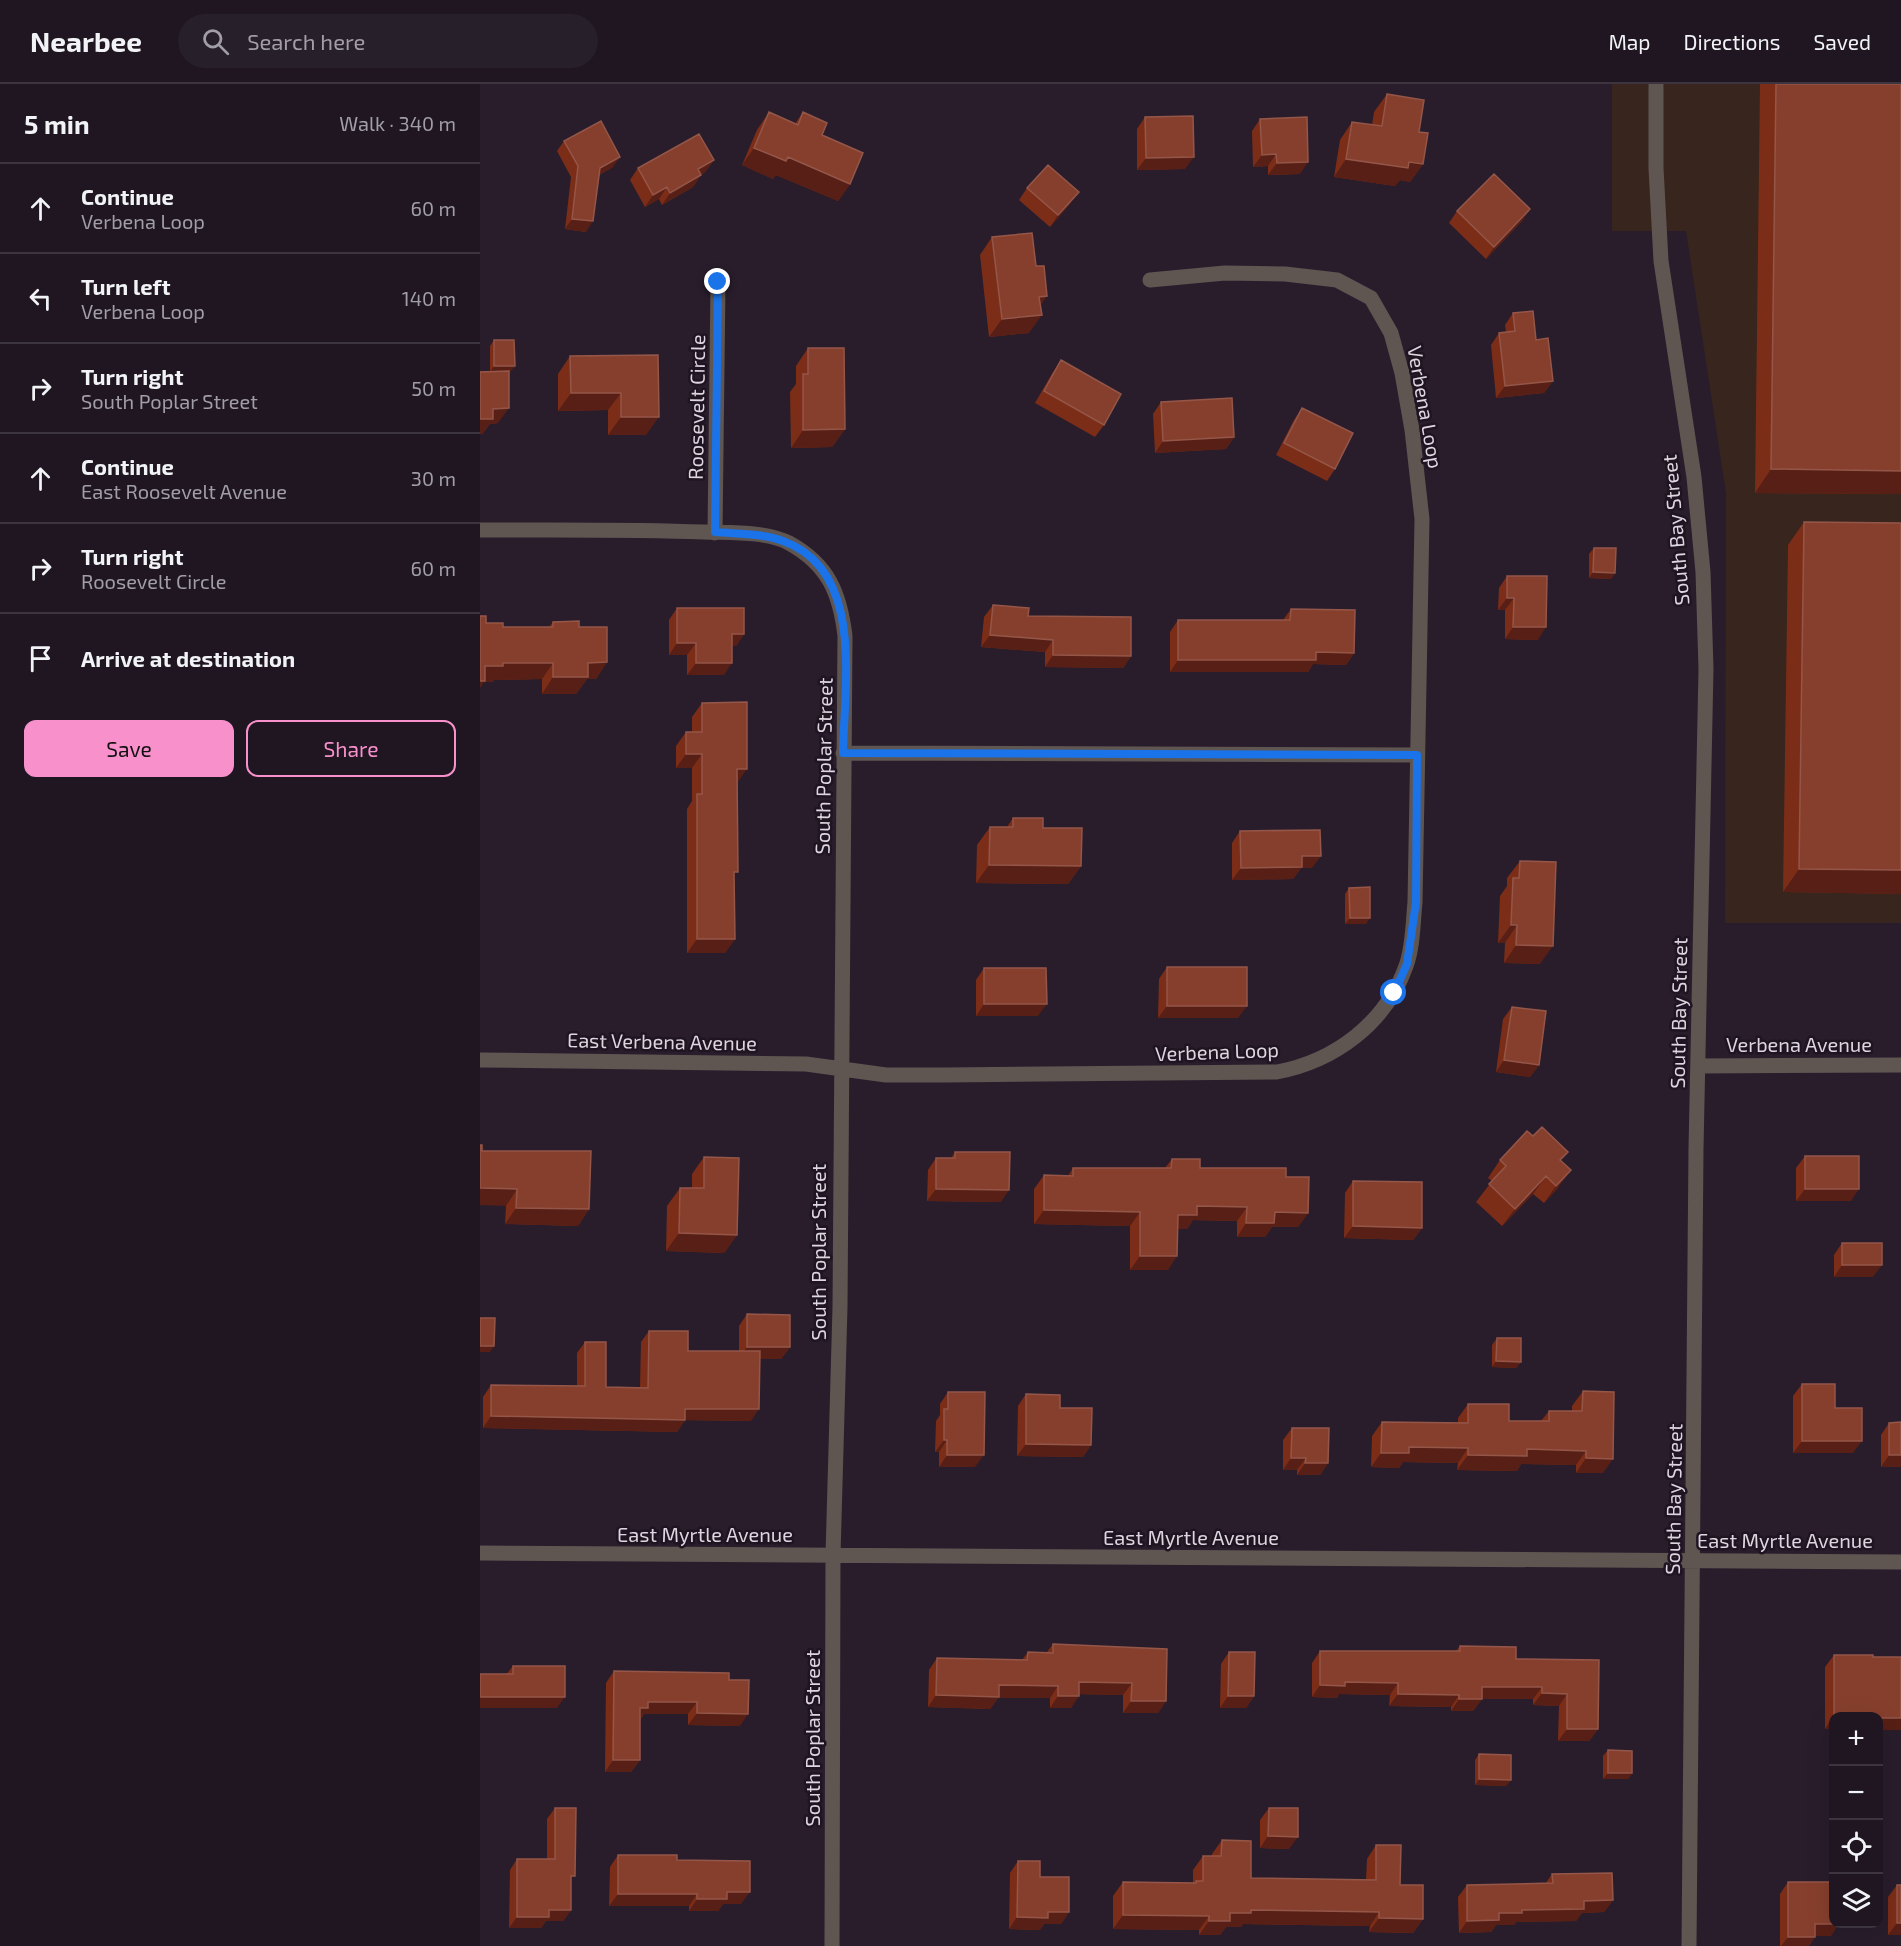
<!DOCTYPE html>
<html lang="en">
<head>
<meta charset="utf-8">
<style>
	:root { --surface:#1f1621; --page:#271f2a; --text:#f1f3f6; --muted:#a19fa5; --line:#3c353f; --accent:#f890cb }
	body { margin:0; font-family:"Exo 2",sans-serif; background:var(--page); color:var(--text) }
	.controls { position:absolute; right:18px; bottom:18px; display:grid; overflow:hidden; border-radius:12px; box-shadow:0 6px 24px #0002 }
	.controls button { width:54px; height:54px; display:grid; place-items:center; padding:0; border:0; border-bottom:2px solid var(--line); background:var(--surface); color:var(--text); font:30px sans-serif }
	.stop { position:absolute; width:18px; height:18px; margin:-14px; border:4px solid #1a73e8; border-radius:50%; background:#fff }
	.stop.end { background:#1a73e8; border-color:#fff; box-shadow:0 2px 6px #0008 }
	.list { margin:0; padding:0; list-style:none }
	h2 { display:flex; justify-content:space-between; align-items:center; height:78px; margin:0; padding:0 24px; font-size:26px }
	h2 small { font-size:20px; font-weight:400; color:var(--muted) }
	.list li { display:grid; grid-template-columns:39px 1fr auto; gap:18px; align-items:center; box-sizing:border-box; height:90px; padding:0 24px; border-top:2px solid var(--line) }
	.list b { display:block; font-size:22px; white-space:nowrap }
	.list p { margin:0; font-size:20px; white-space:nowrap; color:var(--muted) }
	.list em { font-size:20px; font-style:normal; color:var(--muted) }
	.actions { display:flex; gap:12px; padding:18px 24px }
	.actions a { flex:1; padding:14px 0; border:2px solid var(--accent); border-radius:12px; text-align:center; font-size:21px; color:var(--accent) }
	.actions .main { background:var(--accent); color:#111 }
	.icon { flex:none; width:33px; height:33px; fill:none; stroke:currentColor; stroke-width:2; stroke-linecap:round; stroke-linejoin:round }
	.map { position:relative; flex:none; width:1421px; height:1862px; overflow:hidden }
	header { display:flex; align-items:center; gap:36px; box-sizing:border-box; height:84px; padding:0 30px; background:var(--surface); border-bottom:2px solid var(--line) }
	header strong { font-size:28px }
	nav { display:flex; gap:33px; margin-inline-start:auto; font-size:21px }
	.search { width:420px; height:54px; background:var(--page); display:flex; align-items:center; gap:15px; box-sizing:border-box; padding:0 21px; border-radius:33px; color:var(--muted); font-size:22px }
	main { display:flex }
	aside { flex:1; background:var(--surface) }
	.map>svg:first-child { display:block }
	.industrial { fill:#37251e }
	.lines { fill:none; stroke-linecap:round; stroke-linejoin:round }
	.street { stroke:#5f5652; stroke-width:15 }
	.wall { fill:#7c2d17 }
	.shaded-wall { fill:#571f16 }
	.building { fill:#873f2d; stroke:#945648; stroke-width:1.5 }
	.route { stroke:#1a73e8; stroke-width:8 }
	.labels { text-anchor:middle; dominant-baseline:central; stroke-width:5; stroke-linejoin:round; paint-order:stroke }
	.street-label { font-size:20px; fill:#ddd5df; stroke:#1f1422 }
</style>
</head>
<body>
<header>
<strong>Nearbee</strong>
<div class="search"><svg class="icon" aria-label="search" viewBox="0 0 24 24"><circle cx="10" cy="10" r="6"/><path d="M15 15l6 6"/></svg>Search here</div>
<nav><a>Map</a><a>Directions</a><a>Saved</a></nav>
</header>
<main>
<aside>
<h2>5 min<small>Walk · 340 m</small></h2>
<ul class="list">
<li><svg class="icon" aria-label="ahead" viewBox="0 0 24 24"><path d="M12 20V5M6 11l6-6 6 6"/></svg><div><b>Continue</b><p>Verbena Loop</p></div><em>60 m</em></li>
<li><svg class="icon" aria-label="left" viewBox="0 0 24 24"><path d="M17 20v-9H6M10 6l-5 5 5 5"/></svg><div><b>Turn left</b><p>Verbena Loop</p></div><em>140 m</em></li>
<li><svg class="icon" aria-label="right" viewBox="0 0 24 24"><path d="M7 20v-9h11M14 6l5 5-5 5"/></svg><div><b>Turn right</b><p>South Poplar Street</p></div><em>50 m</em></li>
<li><svg class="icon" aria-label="ahead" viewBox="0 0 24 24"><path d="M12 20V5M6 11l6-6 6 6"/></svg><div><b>Continue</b><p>East Roosevelt Avenue</p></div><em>30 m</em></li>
<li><svg class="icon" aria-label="right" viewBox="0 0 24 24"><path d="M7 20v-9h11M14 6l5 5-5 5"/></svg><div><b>Turn right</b><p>Roosevelt Circle</p></div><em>60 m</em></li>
<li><svg class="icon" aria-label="arrive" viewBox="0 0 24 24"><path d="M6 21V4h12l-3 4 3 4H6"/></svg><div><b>Arrive at destination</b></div></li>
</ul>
<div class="actions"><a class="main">Save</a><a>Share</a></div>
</aside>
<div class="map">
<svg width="1421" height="1862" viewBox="0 0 1421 1862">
	<rect width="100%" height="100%" fill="#291d2c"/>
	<path class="industrial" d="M1132,0H1421V839H1245L1246,409L1206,147H1132Z"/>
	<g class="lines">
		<path class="street" d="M1176,0V84L1181,177L1214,393L1223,488L1226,585L1216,1065L1209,1862
			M0,446C75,446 149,445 224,448C250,449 286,447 309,459C349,481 360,510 365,552L360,1223L353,1471L352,1862
			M235,449L238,198
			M363,669L937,671
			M0,976L326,980L406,991H466L797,988C855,977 906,939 926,882C933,863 933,838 935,818L942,435L932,346L922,289L911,249L891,214L857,196L805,190L745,189L670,196
			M1218,982L1421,981
			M0,1469L1421,1478"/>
	</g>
	<path class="wall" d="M1280,0H1421V410L1275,409Z
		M907,10L939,48L943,80L930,98L920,96L915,102L854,93L860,56L872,38L892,41L894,28Z
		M289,28L315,40L323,28L342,51L370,100L358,117L296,91L293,95L262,81L277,46Z
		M665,33L705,85L657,86V45Z
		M780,35L820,90L788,91V82L773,83L772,47Z
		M84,57L133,83L119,91L106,148L85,145L91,93L77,67Z
		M234,76L225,88L221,91L213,103L182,121L179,115L165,123L150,96L158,84Z
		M547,104L590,120L570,143L539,116Z
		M1050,125L1042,137L1006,175L969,139L977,127Z
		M512,153L560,221L549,249L509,253L500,171Z
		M1033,229L1056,256L1073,297L1064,309L1016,314L1011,261L1019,249L1026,248L1025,241Z
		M14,256L30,288H29L18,339L10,340L2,350H0V287H10V262Z
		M328,264L365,345L352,363L311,364L310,308L316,300V282Z
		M178,271L166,351H128V326L78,327V290L90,272Z
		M581,276L624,341L615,353L555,319L573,288Z
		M681,318L754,353L746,365L675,369L673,330Z
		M822,324L855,385L847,397L796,371L814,336Z
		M1324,438L1421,810L1303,808L1308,461Z
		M1114,464L1135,489L1131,495L1109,494V470Z
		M1027,492L1058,556L1025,555V526H1018L1019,504Z
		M513,521L548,532L651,572L643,584L565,583V568L501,563L504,533Z
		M197,524L264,550L256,562H252L244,591H207V571H189V536Z
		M811,525L874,569L866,581L833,580L828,588H690V548L698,536H803Z
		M73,538L99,543L127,578L116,595H107L96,610H62V595L14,596L12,598H4L6,539L23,543H69Z
		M222,619L257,699L254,793L255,855L245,869H207V725L212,717V684H196V662L206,648H212V633Z
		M533,734L563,744L601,782L588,800L496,799L497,761L510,743H527Z
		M760,747L832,784H821L813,795L752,796V759Z
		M1040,777L1060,880L1024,879L1025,859H1018L1020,812L1027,802V794Z
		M869,804L886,840H865V810Z
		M687,883L758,934H678L679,895Z
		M504,884L558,932H496V896Z
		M1032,923L1059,981L1050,993L1016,988L1023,935Z
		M2,1067L109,1125L98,1142L25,1140L26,1122Z
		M475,1068L521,1118L447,1117L448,1086L456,1074H471Z
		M1325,1072L1371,1117H1316V1084Z
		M224,1073L257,1151L244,1169L186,1167L187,1122L200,1104H212V1090Z
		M692,1075L720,1084L806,1093L828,1129L818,1143H792L785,1153H757V1137L713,1136L707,1145H698L688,1186H650V1142L554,1140V1105L564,1091L588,1092L593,1084H685Z
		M1020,1076L1081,1077L1078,1104L1064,1119L1053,1110L1022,1142L996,1118L1012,1097L1008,1094Z
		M873,1097L942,1144L933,1156L864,1154L865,1109Z
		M1362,1159L1393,1193H1354V1171Z
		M267,1230L310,1263L301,1275H280L271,1337L205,1336L197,1348L3,1344V1313L11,1301L97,1302V1269L105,1258L126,1303L160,1304L161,1258L169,1247L208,1267H259V1242Z
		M1017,1254L1041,1278L1036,1284L1012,1283V1261Z
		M1322,1300L1355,1324L1373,1369H1313V1312Z
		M1103,1307L1123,1389H1096V1381L1041,1380L1037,1387L977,1386L978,1379L923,1378L919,1384L891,1383L892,1352L902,1338L978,1339V1334L988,1320L1029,1337H1061L1069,1327H1092V1322Z
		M468,1308L495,1383H459V1368H455L456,1337L460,1331V1320Z
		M546,1310L580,1324L611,1361L603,1373L537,1372L538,1322Z
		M1421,1338V1383H1401V1351L1409,1339Z
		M812,1344L848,1379L840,1391H817V1386H803V1356Z
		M573,1560L687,1565L686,1617L678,1629H643V1611L599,1610L591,1624H570V1614H518L510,1625L448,1623L449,1586L457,1574L542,1576L548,1568H567Z
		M980,1562L1036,1575L1119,1576L1118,1645L1109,1657H1078L1079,1622L1053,1621V1615H1002L993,1627H971V1623L909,1622L910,1611L859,1610L857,1614L832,1613V1579L840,1567H976Z
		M749,1568L774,1612L766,1624H740L741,1580Z
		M1354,1571L1393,1573L1421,1646H1398V1632H1353V1645H1345V1583Z
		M33,1582L77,1624H0Z
		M134,1587L249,1596L260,1642L208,1641V1630H164L160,1636V1676L151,1688H125L126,1599Z
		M1128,1666L1152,1689L1148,1695H1123V1672Z
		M999,1670L1031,1696L1026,1702L995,1701V1676Z
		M75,1724L91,1798V1826L83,1837H66L61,1844H29L30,1786L37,1775H67V1735Z
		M789,1724L809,1765L780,1764V1736Z
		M742,1756L771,1794L886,1796L887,1775L896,1761L920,1801L943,1835L933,1849L889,1848L890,1842L763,1840L761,1843H746L740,1851H719V1846L633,1845V1812L643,1798L713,1799V1786L723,1772H732V1770Z
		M138,1771L197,1776L261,1820H243L238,1827H209V1822H129L130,1783Z
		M538,1777L560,1793L589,1828L581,1840H564L560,1846L529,1845L530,1789Z
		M1072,1790L1133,1816L1124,1828L1102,1829L1096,1837L1036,1838L1034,1841H1016L1011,1848L979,1849L978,1813L987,1801L1066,1799Z
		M1308,1798L1351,1852H1335L1329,1862H1300V1810Z
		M1417,1801L1421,1851H1408V1813Z"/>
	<path class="shaded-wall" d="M274,64L308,73L370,100L358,117L296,91L293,95L262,81Z
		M796,70L788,82L773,83L782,71Z
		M140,73L133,83L112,94L120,84Z
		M714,73L705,85L657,86L666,74Z
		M866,75L929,78L943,80L930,98L920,96L915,102L854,93Z
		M234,76L225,88L221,91L213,103L182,121L190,109L218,85Z
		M828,78L820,90L788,91L797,79Z
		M187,103L179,115L165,123L173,111Z
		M599,108L590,120L570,143L578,131Z
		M1050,125L1042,137L1006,175L1014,163Z
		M92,135L113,137L106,148L85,145Z
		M567,212L555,230L559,213Z
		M562,231L549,249L509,253L522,235Z
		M14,282H35L30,288H10Z
		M1073,297L1064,309L1016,314L1025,302Z
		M91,309H141L128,326L78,327Z
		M29,324L18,339L10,340L2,350H0V335L13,325Z
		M141,333H179L166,351H128Z
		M365,345L352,363L311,364L323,346Z
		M754,353L746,365L675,369L683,357Z
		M1291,385L1421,387V410L1275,409Z
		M1113,488L1135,489L1131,495L1109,494Z
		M1027,514H1034L1025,526H1018Z
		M1033,543H1066L1058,556L1025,555Z
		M252,550H264L256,562H244Z
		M510,551L573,556L565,568L501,563Z
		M197,559H216L207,571H189Z
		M836,568L874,569L866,581L833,580L828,588H690L698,576Z
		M573,571L651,572L643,584L565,583Z
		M127,578L116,595H107L96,610H62L73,593L108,579Z
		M23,579H73L62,595L14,596L12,598H4L0,604V588L5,582Z
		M216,579H252L244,591H207Z
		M206,670H222L212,684H196Z
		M257,685H267L257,699Z
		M822,772H841L832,784H821L813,795L752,796L761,784Z
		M509,781L601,782L588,800L496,799Z
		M1319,785L1421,786V810L1303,808Z
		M870,834H890L886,840H865Z
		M1031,841H1037L1025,859H1018Z
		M217,855H255L245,869H207Z
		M1036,861L1073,862L1060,880L1024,879Z
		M504,920H567L558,932H496Z
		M687,922H767L758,934H678Z
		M1024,976L1059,981L1050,993L1016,988Z
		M1091,1086L1078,1104L1064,1119L1076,1102Z
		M1066,1092L1053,1110L1022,1142L1035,1125Z
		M0,1104L37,1105L26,1122L0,1121Z
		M456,1105L529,1106L521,1118L447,1117Z
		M1325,1105H1379L1371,1117H1316Z
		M717,1122L767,1123L757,1137L713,1136L707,1145H688L698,1131Z
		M36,1124L109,1125L98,1142L25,1140Z
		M564,1126L660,1128L650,1142L554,1140Z
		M795,1128L828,1129L818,1143H792L785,1153H757L766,1139Z
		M873,1142L942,1144L933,1156L864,1154Z
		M199,1149L257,1151L244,1169L186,1167Z
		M660,1172H697L688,1186H650Z
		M1362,1181H1402L1393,1193H1354Z
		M0,1262H14L10,1268H0Z
		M267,1263H310L301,1275H259Z
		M1016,1277L1041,1278L1036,1284L1012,1283Z
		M205,1325H279L271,1337L197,1336Z
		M11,1332L205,1336L197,1348L3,1344Z
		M464,1356H467L459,1368H455Z
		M1322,1357H1382L1373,1369H1313Z
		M546,1360L611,1361L603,1373L537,1372Z
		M929,1363L988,1364L978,1379L923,1378L919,1384L891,1383L901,1369Z
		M1047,1365L1106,1367L1096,1381L1041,1380L1037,1387L977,1386L988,1371Z
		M467,1371H504L495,1383H459Z
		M1409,1371H1421V1383H1401Z
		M811,1374H826L817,1386H803Z
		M1106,1374L1133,1375L1123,1389H1096Z
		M825,1379H848L840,1391H817Z
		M599,1598L652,1599L643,1611L591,1610Z
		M865,1598L918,1599L910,1611L859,1610L857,1614L832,1613L840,1601Z
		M519,1601L578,1602L570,1614H518L510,1625L448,1623L456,1611Z
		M1002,1603H1062L1053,1615H1002L993,1627H971L979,1615Z
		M1062,1609L1087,1610L1079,1622L1053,1621Z
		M918,1610L979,1611L971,1623L909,1622Z
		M578,1612H599L591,1624H570Z
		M748,1612H774L766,1624H740Z
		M0,1613H85L77,1624H0Z
		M651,1617H686L678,1629H643Z
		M168,1618H217L208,1630H164L160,1636V1624Z
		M217,1629L268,1630L260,1642L208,1641Z
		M1353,1633V1645H1345Z
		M1398,1634H1421V1646H1398Z
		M1087,1645H1118L1109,1657H1078Z
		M133,1676H160L151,1688H125Z
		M1128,1689H1152L1148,1695H1123Z
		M999,1695L1031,1696L1026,1702L995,1701Z
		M788,1752L818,1753L809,1765L780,1764Z
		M247,1808H270L261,1820H243L238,1827H209L217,1815Z
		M138,1810H217L209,1822H129Z
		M1133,1816L1124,1828L1102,1829L1096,1837L1036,1838L1034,1841H1016L1011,1848L979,1849L987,1837L1019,1829L1104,1817Z
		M69,1826H91L83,1837H66L61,1844H29L37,1833Z
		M771,1826L899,1828L890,1842L763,1840L761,1843H746L740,1851H719L729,1837L750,1829Z
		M568,1828H589L581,1840H564L560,1846L529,1845L537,1833Z
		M643,1831L729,1832L719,1846L633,1845Z
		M899,1834L943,1835L933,1849L889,1848Z
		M1417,1839H1421V1851H1408Z
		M1335,1840H1359L1351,1852H1327Z
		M1308,1853H1335L1329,1862H1301Z"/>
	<path class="building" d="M1296,0H1421V387L1291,385Z
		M907,10L944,16L939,48L948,49L943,80L929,78L928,84L866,75L872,38L902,42Z
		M289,28L318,41L323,28L347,39L342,51L383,69L370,100L308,73L306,77L274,64Z
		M713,32L714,73L666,74L665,33Z
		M827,33L828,78L797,79L796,70L782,71L780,35Z
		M121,37L140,73L120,84L113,137L92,135L98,82L84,57Z
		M219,50L234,76L218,85L221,91L190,109L187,103L173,111L158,84Z
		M568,81L599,108L578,131L547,104Z
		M1014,90L1050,125L1014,163L977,127Z
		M552,149L556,182H564L567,212L559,213L562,231L522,235L512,153Z
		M1053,227L1056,256L1068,254L1073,297L1025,302L1019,249L1035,247L1033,229Z
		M14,256H34L35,282H14Z
		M328,264H364L365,345L323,346V290H328Z
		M178,271L179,333H141V309H91L90,272Z
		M581,276L641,310L624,341L564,307Z
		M29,287V324L13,325V335H0V288Z
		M752,314L754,353L683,357L681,318Z
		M822,324L873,349L855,385L804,359Z
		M1324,438L1421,439V786L1319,785Z
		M1114,464H1136L1135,489L1113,488Z
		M1027,492H1067L1066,543H1033L1034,514H1027Z
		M513,521L549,524L548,532L651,533V572L573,571V556L510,551Z
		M197,524H264V550H252V579H216V559H197Z
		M811,525L875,526L874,569L836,568V576H698V536H810Z
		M0,532H6V539H23V543H73V538L99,537V543H127V578L108,579V593H73V579H23V582H5V597H0Z
		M267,618V685H257L258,788H254L255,855H217V710H222V670H206V648H222V619Z
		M533,734H563V744H602L601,782L509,781L510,743H533Z
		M840,746L841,772H822V783L761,784L760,747Z
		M1040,777L1076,778L1073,862L1036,861L1037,841H1031L1033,794H1039Z
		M890,803V834H870L869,804Z
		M687,883H767V922H687Z
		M504,884H566L567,920H504Z
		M1032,923L1066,927L1059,981L1024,976Z
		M1062,1043L1088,1068L1080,1076L1091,1086L1076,1102L1066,1092L1035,1125L1009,1100L1026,1082L1020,1076L1047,1047L1053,1052Z
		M0,1061H2V1067H111L109,1125L36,1124L37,1105L0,1104Z
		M475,1068H530L529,1106L456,1105V1074H475Z
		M1325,1072H1379V1105H1325Z
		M224,1073L259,1074L257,1151L199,1149L200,1104H224Z
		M692,1075H720V1084H806V1093H829L828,1129L795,1128L794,1139H766L767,1123L717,1122V1131H698L697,1172H660V1128L564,1126V1091L593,1092V1084H691Z
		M873,1097L942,1098V1144L873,1142Z
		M1362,1159H1402V1181H1362Z
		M267,1230L310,1231V1263H267Z
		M0,1234H15L14,1262H0Z
		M169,1247H208V1267H280L279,1325H205V1336L11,1332V1301L105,1302V1258H126V1303L168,1304Z
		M1017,1254H1041V1278L1016,1277Z
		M1322,1300H1355V1324H1382V1357H1322Z
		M1103,1307L1134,1308L1133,1375L1106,1374V1367L1047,1365V1372L988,1371V1364L929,1363V1369H901L902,1338L988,1339V1320H1029V1337H1069V1327H1102Z
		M468,1308H505L504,1371H467V1356H464V1325H468Z
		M546,1310L580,1311V1324H612L611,1361L546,1360Z
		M1421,1338V1371H1409V1339Z
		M812,1344H849L848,1379H825L826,1374H811Z
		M573,1560L687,1565L686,1617H651L652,1599L599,1598V1612H578V1602L519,1601V1613L456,1611L457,1574L547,1576L548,1568L573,1569Z
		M980,1562L1036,1563V1575L1119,1576L1118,1645H1087V1610L1062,1609V1603H1002V1615H979V1611L918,1610V1599L865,1598V1602L840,1601V1567H980Z
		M749,1568H775L774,1612H748Z
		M1354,1571H1393V1573H1421V1634H1398V1632H1354Z
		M33,1582H85V1613H0V1590H33Z
		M134,1587L249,1589V1596H269L268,1630L217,1629V1618H168V1624H160V1676H133Z
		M1128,1666L1152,1667V1689H1128Z
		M999,1670L1031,1671V1696L999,1695Z
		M75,1724H96L95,1792H91V1826H69V1833H37V1775H75Z
		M789,1724H818V1753L788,1752Z
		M742,1756L771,1757V1794L896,1796V1761H921L920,1801H943V1835L899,1834V1828L771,1826V1829H750V1837H729V1832L643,1831V1798L716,1799V1797H723V1772H741Z
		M138,1771H197V1776L270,1777V1808H247V1815H217V1810H138Z
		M538,1777H560V1793H589V1828H568V1834L537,1833Z
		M1132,1789L1133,1816L1104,1817V1825L1042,1826V1829H1019V1836L987,1837V1801L1073,1799L1072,1790Z
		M1308,1798H1353V1839L1359,1840H1335V1853H1308Z
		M1417,1801H1421V1839H1417Z"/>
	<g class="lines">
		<path class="route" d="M238,198L235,448C257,450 282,449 303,457C385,486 364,601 363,669L937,671L936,818L927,880L914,909"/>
	</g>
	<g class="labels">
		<g class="street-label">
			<text transform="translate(216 323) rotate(-89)">Roosevelt Circle</text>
			<text transform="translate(946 323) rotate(80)">Verbena Loop</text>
			<text transform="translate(1195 446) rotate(-95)">South Bay Street</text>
			<text transform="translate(343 682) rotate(-89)">South Poplar Street</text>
			<text transform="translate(1198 929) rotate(-89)">South Bay Street</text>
			<text transform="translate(182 957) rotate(1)">East Verbena Avenue</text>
			<text x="1319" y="960">Verbena Avenue</text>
			<text transform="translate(737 967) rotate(-2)">Verbena Loop</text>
			<text transform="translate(338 1168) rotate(-90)">South Poplar Street</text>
			<text transform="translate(1193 1415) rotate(-89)">South Bay Street</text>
			<text x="225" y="1450">East Myrtle Avenue</text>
			<text x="711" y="1453">East Myrtle Avenue</text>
			<text x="1305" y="1456">East Myrtle Avenue</text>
			<text transform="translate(332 1654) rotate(-90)">South Poplar Street</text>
		</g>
	</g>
</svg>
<div class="controls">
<button>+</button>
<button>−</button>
<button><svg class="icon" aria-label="locate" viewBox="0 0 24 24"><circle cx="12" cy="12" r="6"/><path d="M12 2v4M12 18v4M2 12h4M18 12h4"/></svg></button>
<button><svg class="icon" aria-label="layers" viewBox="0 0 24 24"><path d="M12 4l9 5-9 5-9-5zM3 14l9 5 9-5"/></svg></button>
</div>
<div class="stop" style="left:914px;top:909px"></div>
<div class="stop end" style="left:238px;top:198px"></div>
</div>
</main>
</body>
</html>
